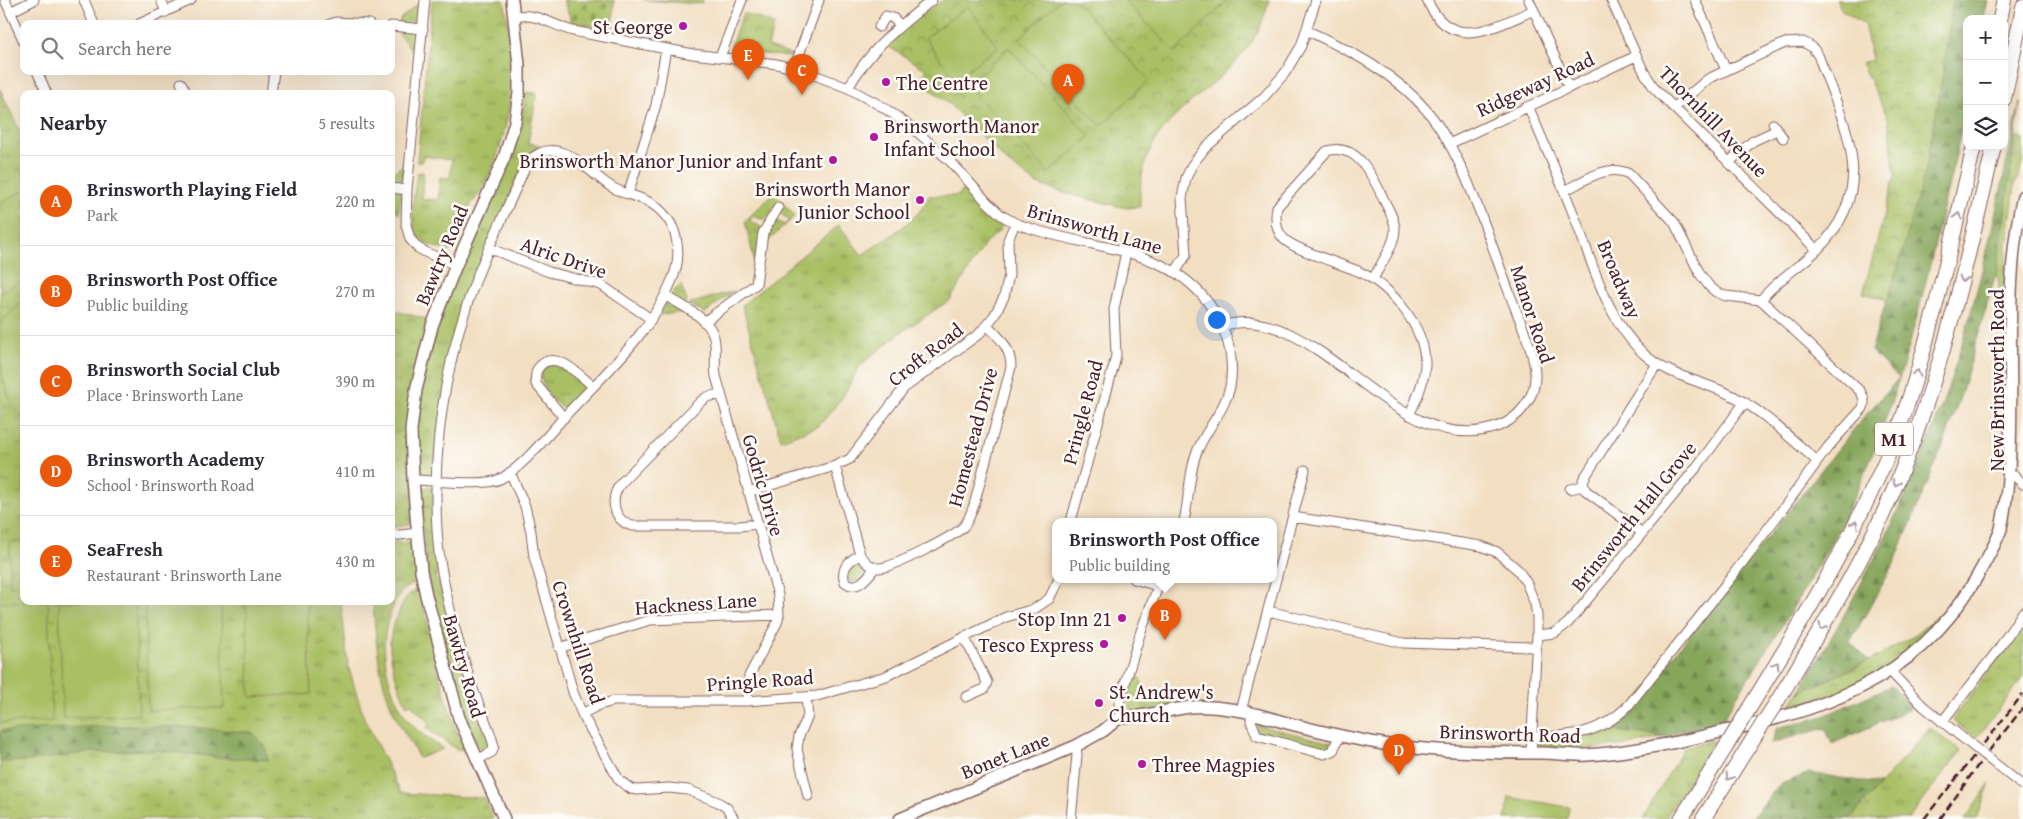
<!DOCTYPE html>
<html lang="en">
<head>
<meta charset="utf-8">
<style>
	:root { --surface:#fff; --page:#f7f7f7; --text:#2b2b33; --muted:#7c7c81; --line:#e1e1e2; --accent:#ea580c }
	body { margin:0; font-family:"Gentium Book Plus",serif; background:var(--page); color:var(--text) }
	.controls { position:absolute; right:15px; top:15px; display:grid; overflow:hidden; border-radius:10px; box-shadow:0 5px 20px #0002 }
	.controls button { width:45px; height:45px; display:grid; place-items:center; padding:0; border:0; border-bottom:1px solid var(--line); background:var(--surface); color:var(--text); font:25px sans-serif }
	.you { position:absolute; left:1216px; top:319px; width:18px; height:18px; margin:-12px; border:4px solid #fff; border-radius:50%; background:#1a73e8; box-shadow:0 0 0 8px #1a73e833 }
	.badge { display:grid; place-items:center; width:32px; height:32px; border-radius:50%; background:var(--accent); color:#fff; font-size:16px; font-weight:700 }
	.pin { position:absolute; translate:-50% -41px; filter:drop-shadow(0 1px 2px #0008) }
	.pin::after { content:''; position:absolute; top:26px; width:18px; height:15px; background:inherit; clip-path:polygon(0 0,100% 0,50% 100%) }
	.popup { position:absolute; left:1052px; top:518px; width:225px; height:65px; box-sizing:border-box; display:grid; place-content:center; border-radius:10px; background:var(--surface); filter:drop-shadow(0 1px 4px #0005); font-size:16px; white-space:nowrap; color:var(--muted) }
	.popup b { font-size:19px; color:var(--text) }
	.popup::after { content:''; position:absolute; left:50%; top:100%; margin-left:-10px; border:10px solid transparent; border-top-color:var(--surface) }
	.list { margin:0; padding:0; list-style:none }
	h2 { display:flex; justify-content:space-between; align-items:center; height:65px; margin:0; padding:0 20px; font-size:21px }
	h2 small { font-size:16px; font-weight:400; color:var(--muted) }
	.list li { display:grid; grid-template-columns:32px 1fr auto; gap:15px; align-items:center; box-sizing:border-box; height:90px; padding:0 20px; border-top:1px solid var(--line) }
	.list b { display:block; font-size:19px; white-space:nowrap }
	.list p { margin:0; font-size:16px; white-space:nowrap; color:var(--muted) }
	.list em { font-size:16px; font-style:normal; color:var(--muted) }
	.icon { flex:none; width:28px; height:28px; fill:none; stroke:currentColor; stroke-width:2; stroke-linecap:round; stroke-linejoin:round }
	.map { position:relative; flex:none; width:2023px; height:819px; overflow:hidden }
	.search { position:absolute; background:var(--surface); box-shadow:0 5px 20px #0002; left:20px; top:20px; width:375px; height:55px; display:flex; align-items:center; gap:12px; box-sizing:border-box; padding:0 18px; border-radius:10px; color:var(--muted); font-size:19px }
	.panel { position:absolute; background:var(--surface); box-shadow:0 5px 20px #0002; left:20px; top:90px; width:375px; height:515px; border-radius:10px }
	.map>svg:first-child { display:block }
	.grass { fill:url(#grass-tufts); stroke:#7a6f48 }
	.forest { fill:url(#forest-firs); stroke:#686242 }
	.cemetery { fill:url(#cemetery-stones); stroke:#7a6f48 }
	.park { fill:url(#park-crowns); stroke:#7a6f48 }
	.garden { fill:#a9bf64; stroke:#7a6f48 }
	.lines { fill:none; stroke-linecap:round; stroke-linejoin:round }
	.minor-casing { stroke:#856260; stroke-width:11 }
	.major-casing { stroke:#856260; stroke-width:14 }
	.highway-casing { stroke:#856260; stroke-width:16 }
	.minor { stroke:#fff; stroke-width:9 }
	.major { stroke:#fff; stroke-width:11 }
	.highway { stroke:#fff; stroke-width:14 }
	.rail { stroke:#4a1f2b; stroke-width:2.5; stroke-dasharray:8 4; stroke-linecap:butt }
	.minor-bridge-casing { stroke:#856260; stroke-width:11; stroke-linecap:butt }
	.highway-bridge-casing { stroke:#856260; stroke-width:16; stroke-linecap:butt }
	.minor-bridge { stroke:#fff; stroke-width:9 }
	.highway-bridge { stroke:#fff; stroke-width:14 }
	.oneway { stroke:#ae9aa0 }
	.poi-dot { fill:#b5179e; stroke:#fdfcf7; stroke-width:2 }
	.labels { text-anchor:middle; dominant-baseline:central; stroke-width:5; stroke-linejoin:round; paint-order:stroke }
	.shield { fill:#fdfcf7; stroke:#806168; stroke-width:1 }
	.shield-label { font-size:19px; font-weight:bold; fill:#4a1f2b }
	.poi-label { font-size:20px; fill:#4a1f2b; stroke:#fdfcf7; text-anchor:end }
	.street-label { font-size:20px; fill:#4a1f2b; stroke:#fdfcf7 }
</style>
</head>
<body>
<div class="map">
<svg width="2023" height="819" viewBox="0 0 2023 819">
	<defs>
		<pattern id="grass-tufts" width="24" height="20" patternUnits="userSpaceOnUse" patternTransform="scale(1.25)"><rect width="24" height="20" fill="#a9bf64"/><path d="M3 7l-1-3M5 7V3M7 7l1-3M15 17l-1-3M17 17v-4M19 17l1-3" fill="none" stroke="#8c9b53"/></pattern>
		<pattern id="forest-firs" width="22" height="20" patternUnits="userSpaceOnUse" patternTransform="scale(1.25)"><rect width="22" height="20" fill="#86a65a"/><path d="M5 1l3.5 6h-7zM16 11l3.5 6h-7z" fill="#70874b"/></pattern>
		<pattern id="cemetery-stones" width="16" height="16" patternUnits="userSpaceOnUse" patternTransform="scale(1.25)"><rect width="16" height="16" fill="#a9bf64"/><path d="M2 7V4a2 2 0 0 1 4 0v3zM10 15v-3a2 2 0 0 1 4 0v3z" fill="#8c9b53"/></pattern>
		<pattern id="park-crowns" width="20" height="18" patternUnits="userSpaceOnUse" patternTransform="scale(1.25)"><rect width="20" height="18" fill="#a9bf64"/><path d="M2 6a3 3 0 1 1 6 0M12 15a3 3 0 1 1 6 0" fill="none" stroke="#8c9b53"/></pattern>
	</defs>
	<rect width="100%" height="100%" fill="#fdfcf7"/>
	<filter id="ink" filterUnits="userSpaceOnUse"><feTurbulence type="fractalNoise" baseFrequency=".02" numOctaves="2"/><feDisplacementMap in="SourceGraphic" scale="10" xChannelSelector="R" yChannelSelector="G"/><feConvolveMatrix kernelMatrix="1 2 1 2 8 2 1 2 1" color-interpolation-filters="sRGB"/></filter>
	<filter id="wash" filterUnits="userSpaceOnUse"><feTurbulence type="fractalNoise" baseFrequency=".0096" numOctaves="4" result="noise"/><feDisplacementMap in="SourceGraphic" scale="20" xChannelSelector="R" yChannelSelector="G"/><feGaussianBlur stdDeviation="1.12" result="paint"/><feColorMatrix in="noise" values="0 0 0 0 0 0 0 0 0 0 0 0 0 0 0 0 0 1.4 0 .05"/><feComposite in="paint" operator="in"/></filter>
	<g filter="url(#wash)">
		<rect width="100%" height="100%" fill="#f2dfc2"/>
		<path class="grass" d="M432,0H504C517,67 515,124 484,186C481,194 473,200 469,208C462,220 463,245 449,251C442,249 433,247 427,244C404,231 415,194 417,173L423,172L422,199L438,200L440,177L450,178L452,160L424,156L421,162H417Z
			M418,4L413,52L399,34L400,19Z
			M743,13L774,24L768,47L792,55L789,57L731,50L730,48Z
			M0,89L24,140V601H341L348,665L364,718L401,793L485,798L493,819H0Z
			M526,92L537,93L528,143L540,145L539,149L533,151L525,159L462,313L433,469L429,474H422C414,464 416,446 416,433C418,386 435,331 453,287C472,238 499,193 515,144C521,128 523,110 526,92Z
			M2015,136L2023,138V161L2015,186L2007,245L2004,332L1997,270Z
			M403,165L399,214L391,204V175Z
			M964,190L1001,225V229L985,244L950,300L899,334L861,364L842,398L819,426L781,440L742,305L839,225L862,255C883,240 920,220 929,196H957Z
			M774,193L795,216L764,245L772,221L775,220L785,225L789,220L781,214L776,205L767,218L762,219L752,216L750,221L761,227L755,264L745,221Z
			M681,285L687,301L680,313L658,315L674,291Z
			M734,291L705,313L688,304Z
			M392,310L430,320L419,357L412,520L410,524L391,527Z
			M555,364L577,378L585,387L564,409C550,402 526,367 555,364Z
			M428,486L432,488L438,566L435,578L440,583L490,742V748L484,754C469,745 432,603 429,579C424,552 423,523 421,495L423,489Z
			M406,542H410L413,549L418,582C414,584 408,586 404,589C399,594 395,603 392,609C377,643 386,685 405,716C414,730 430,740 443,749L419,758C411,743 401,728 394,713C378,678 376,640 373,602L391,601V596L394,594L391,584V543Z
			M857,560L865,565L867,570C865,577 857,582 850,583L846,574L852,562Z
			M420,588C432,642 442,700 465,750L456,749L426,728L430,724L411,704L407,706C399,689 388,658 390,639C391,629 396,619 400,610C404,600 409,591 420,588Z
			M1960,596C1943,617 1924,641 1903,658C1871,683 1829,698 1790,706L1798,693L1869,661L1914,636Z
			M2023,630V678L1976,739L1954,721L1953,718L1996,661Z
			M1137,668C1141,690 1151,700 1174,699L1177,702L1175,705L1137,713C1119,705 1133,682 1137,668Z
			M1257,725L1332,743L1329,748L1323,750L1262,735L1257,731Z
			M1930,728L1961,751L1908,819H1850Z
			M1607,729L1664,737C1623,749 1581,750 1539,748L1537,746L1539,740C1564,739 1584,737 1607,729Z
			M1714,740L1665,819H1643L1684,747Z
			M1990,783L1977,819H1965Z"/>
		<path class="forest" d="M1953,0H1988L1984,19H1967C1967,44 1970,77 1966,102C1961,138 1951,174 1943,209C1919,316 1890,430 1839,528C1804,594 1762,656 1723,719L1664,737L1607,729L1628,712L1862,419L1899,378L1871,351L1925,173L1943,73Z
			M2020,102L1997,270L1961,394L1946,438L1893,566L1850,642L1869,661L1798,693C1858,596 1912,493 1949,385C1980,293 1999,197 2020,102Z
			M1891,686L1910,702V709L1832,744L1825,728L1771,743L1777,728L1821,717Z
			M105,726L191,727L253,733L265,746L268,760L228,758L153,750L92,752L28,761L0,762V731Z
			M1809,773L1880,784L1850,819H1751L1779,785Z"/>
		<path class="cemetery" d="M563,0H614L613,30L572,22Z"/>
		<path class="park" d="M943,0H1269C1264,20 1256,39 1242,55C1195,108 1137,123 1140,207L1126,208L1064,193L1035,183L1007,162L948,103L919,81L927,70L886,45L900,30Z
			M1836,0H1953L1943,73L1925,173L1888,300L1863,293L1895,175L1888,118L1861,63L1872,60L1864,24L1842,10Z"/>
		<path class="garden" d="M644,0H703L702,3L697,4Z
			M1060,0H1074L1149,80L1101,126L1019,39Z
			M1128,0H1228L1175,52L1126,2Z
			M968,6L998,47L955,79L925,38Z
			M1009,48L1090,136L1049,173L968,86Z
			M24,191V280L0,292V203Z
			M24,300V419C0,398 0,358 0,326L2,321Z
			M10,542H24V586H10Z
			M48,601L52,721L0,723V602Z
			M59,601H135L139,715L63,718Z
			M145,601H221L224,708L148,710Z
			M246,601H307L311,694L250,697Z
			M1509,797L1569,807L1567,819H1505Z"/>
	</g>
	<g filter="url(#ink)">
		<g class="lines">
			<defs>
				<path id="minor" d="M5,0L24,42
					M84,0L94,24
					M161,0L166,12
					M425,0L407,190L406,225L410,239L418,248L427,253L456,265
					M1427,0C1451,54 1494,27 1534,10
					M1529,0L1569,88
					M1611,0L1644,72L1655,89L1817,250
					M1695,0L1726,70
					M10,12L34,0
					M515,16C538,13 552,25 573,31L693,54L777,64L807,72L848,88L883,107L914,129L951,162L987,202L1001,215L1015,223C1087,252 1178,241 1219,320C1230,340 1234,365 1230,387C1224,412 1205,430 1196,454C1189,474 1189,500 1184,521
					M139,24L191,0
					M330,24L336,22L369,24
					M391,26L423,29
					M879,27L886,16L893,18L900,25
					M720,57L742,0
					M794,68L819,0
					M37,71L47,94
					M181,83L187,94
					M848,88C871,48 897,28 932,0
					M271,94L274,71
					M1528,106C1544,143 1560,180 1575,218C1593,264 1607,321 1645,355C1670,377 1704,381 1733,396C1762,410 1792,440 1817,461
					M1674,108L1708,79L1785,43L1803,42L1812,47L1818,55C1844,125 1881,186 1818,249C1800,267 1776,280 1761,300
					M1773,124L1783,138
					M1449,144L1636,56
					M1728,163L1753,141L1777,130
					M391,188L407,190
					M628,194L656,105L666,49
					M489,248L549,272L601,285L651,319
					M1176,271L1186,255L1182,198L1186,178L1192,165L1205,148L1264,97L1285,73L1301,46L1316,0
					M1373,279C1380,265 1395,245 1395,229C1395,219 1388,209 1384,200C1373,177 1358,142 1327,151L1277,207C1275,218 1275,230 1284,239C1296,251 1342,264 1360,272C1392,287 1426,328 1425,365C1424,383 1417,399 1409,415
					M665,295C681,306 709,317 714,337C717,350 714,364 716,376L778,595L779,615L777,623L749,676L747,701
					M704,322L756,284L763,233L778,208
					M1222,326C1318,296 1395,465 1499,426C1519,418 1535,398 1535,377C1536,353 1517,315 1509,292C1488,237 1465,157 1428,112C1396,74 1351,51 1308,31
					M720,394L707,397L700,402L621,483C609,499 613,520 632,526H740L757,524
					M564,418L536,384C535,378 535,370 541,365C557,350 580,376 593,386
					M835,466L860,555C865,561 870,567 878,568C891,569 955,536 964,526C969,520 971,513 974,505L1011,367C1011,348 999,337 987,325
					M510,472L525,506L531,532L534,557L573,692L582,714L619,780L631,789L637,790L669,788L688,790L718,802L727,808L734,819
					M2015,476L2023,484
					M413,480C434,480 483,487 500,479C522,468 548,435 565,416C603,375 651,334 672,280C677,269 679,256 677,243C675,224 662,208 645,200C633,195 620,193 610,186C585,169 556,131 527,163C511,200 493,237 478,274C451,344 436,419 436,493C436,519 437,546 442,572C449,611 461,652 473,689C480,709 489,727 494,746L492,752L477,760
					M1570,489L1583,486
					M748,492L835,466L850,459L904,388L979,334L994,316L1004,297L1009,275L1008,240L1015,223
					M1293,517L1481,546L1497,552L1518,570L1526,582L1535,604L1537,616V635L1531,753
					M1071,521L1114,365L1116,355L1114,309L1126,252
					M1641,532L1585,490L1583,480L1657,364
					M391,536L418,533
					M860,555C849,560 840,569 845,582C858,592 867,577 875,568
					M1134,579L1158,586
					M1268,611L1403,643L1536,647
					M1537,635L1555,633L1568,623L1696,468L1745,402
					M964,637L987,682L984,689L966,697
					M559,648L650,620L779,615
					M1890,671L1923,706L1959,735
					M806,698L808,716L799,736L797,749L808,796
					M1241,711L1305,470
					M582,714L599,705L614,701H747L817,696L886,676L1006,617L1034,609L1049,599L1059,579
					M1253,714L1251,721L1257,736L1324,754L1333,751L1339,736
					M1120,717L1119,703L1141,631L1161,579
					M1942,722L1998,650L2023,612
					M1532,737C1571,736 1599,735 1628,706L1729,580L1785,506L1828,447L1863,408C1865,401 1864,397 1860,391L1761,300L1726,296L1716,292L1709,286L1700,274L1674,222L1629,174C1607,163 1584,181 1564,191
					M1071,819L1077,755L1076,746"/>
				<path id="major" d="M504,819L459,718L426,595L421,571L413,480L411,430L416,390L432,326L456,265L504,158L515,122L519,93V65L512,0
					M900,819L1076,746L1103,731L1120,717C1140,718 1158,712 1178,709C1195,705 1213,706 1230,709C1249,711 1269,718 1287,723C1326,733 1364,742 1403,747C1449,752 1495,753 1541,753C1556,753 1572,756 1587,755C1635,752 1683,741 1729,730C1841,705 1928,672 1984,564C1990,553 1997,541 2001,529C2023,422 1997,305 2023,196"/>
				<path id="highway" d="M2000,19L2004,0
					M2004,99L2023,7
					M1778,700C1823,626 1870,551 1902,470C1944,365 1968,256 1994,146
					M1750,707C1802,622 1854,537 1892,445C1908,408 1919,368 1929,330C1946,269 1960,208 1974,146
					M1681,819L1727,745
					M1703,819L1755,736"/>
			</defs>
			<use href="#minor" class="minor-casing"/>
			<use href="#major" class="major-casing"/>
			<use href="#highway" class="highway-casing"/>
			<use href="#minor" class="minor"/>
			<use href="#major" class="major"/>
			<use href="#highway" class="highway"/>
			<path class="rail" d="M1924,819L2023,694
				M1940,819L1981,761L2023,708"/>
			<defs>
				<path id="minor-bridge" d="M1959,735L2023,786"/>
				<path id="highway-bridge" d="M1755,736L1778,700
					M1727,745L1750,707"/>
			</defs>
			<use href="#minor-bridge" class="minor-bridge-casing"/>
			<use href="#highway-bridge" class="highway-bridge-casing"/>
			<use href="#minor-bridge" class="minor-bridge"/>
			<use href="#highway-bridge" class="highway-bridge"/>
		</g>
		<defs><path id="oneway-chevron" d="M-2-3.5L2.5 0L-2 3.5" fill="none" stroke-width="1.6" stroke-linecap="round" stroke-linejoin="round" transform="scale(1.25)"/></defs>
		<g class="oneway">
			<use href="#oneway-chevron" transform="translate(1958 216) rotate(-76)"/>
			<use href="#oneway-chevron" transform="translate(1963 279) rotate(105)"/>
			<use href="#oneway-chevron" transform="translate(1917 373) rotate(-73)"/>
			<use href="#oneway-chevron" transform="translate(1896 483) rotate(114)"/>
			<use href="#oneway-chevron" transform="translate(1855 524) rotate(-62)"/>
			<use href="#oneway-chevron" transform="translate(1822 627) rotate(121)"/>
			<use href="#oneway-chevron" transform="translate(1776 665) rotate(-59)"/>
			<use href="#oneway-chevron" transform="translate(1729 777) rotate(122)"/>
		</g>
	</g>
	<g class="poi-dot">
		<circle cx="683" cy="26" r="5"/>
		<circle cx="886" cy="82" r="5"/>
		<circle cx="874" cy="137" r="5"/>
		<circle cx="833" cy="160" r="5"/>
		<circle cx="920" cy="200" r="5"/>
		<circle cx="1122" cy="618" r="5"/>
		<circle cx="1104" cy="644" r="5"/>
		<circle cx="1099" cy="703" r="5"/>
		<circle cx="1142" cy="764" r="5"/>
	</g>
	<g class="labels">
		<rect class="shield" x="1875" y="422.5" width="38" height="33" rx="4"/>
		<g class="shield-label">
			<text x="1894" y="439">M1</text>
		</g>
		<g class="poi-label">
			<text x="673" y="26">St George</text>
			<text x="896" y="82" text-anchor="start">The Centre</text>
			<text x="884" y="125" text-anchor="start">Brinsworth Manor<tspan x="884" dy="23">Infant School</tspan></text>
			<text x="823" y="160">Brinsworth Manor Junior and Infant</text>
			<text x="910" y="188">Brinsworth Manor<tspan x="910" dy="23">Junior School</tspan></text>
			<text x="1112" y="618">Stop Inn 21</text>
			<text x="1094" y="644">Tesco Express</text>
			<text x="1109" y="691" text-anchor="start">St. Andrew's<tspan x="1109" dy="23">Church</tspan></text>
			<text x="1152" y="764" text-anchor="start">Three Magpies</text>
		</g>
		<g class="street-label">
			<text transform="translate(1535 84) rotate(-25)">Ridgeway Road</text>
			<text transform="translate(1714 121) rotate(46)">Thornhill Avenue</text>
			<text transform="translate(1095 228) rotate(16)">Brinsworth Lane</text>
			<text transform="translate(441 255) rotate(-67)">Bawtry Road</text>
			<text transform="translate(564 257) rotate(19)">Alric Drive</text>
			<text transform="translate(1620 279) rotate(67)">Broadway</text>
			<text transform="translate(1533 314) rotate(72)">Manor Road</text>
			<text transform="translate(925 354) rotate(-38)">Croft Road</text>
			<text transform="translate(1996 380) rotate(-90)">New Brinsworth Road</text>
			<text transform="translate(1082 412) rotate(-75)">Pringle Road</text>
			<text transform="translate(972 437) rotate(-75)">Homestead Drive</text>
			<text transform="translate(764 485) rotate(74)">Godric Drive</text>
			<text transform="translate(1633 516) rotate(-51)">Brinsworth Hall Grove</text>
			<text transform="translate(696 603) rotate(-4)">Hackness Lane</text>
			<text transform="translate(579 642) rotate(72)">Crownhill Road</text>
			<text transform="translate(465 666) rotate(74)">Bawtry Road</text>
			<text transform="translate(760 680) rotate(-4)">Pringle Road</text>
			<text transform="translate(1510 733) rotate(2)">Brinsworth Road</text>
			<text transform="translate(1005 755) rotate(-22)">Bonet Lane</text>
		</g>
	</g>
</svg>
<div class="controls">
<button>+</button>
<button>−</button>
<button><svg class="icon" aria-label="layers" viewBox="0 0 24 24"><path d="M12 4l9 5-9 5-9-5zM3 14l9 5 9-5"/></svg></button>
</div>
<div class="you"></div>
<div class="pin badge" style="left:1068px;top:105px">A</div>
<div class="pin badge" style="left:1165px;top:640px">B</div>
<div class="popup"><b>Brinsworth Post Office</b>Public building</div>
<div class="pin badge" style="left:802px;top:95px">C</div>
<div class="pin badge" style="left:1399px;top:775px">D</div>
<div class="pin badge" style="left:748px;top:80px">E</div>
<div class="search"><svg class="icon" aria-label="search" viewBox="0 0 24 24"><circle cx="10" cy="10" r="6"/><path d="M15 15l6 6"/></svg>Search here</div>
<section class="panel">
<h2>Nearby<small>5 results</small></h2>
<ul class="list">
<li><span class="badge">A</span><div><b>Brinsworth Playing Field</b><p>Park</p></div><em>220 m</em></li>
<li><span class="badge">B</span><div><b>Brinsworth Post Office</b><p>Public building</p></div><em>270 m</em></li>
<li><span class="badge">C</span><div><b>Brinsworth Social Club</b><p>Place · Brinsworth Lane</p></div><em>390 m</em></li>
<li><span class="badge">D</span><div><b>Brinsworth Academy</b><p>School · Brinsworth Road</p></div><em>410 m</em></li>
<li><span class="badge">E</span><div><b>SeaFresh</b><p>Restaurant · Brinsworth Lane</p></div><em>430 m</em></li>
</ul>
</section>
</div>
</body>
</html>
